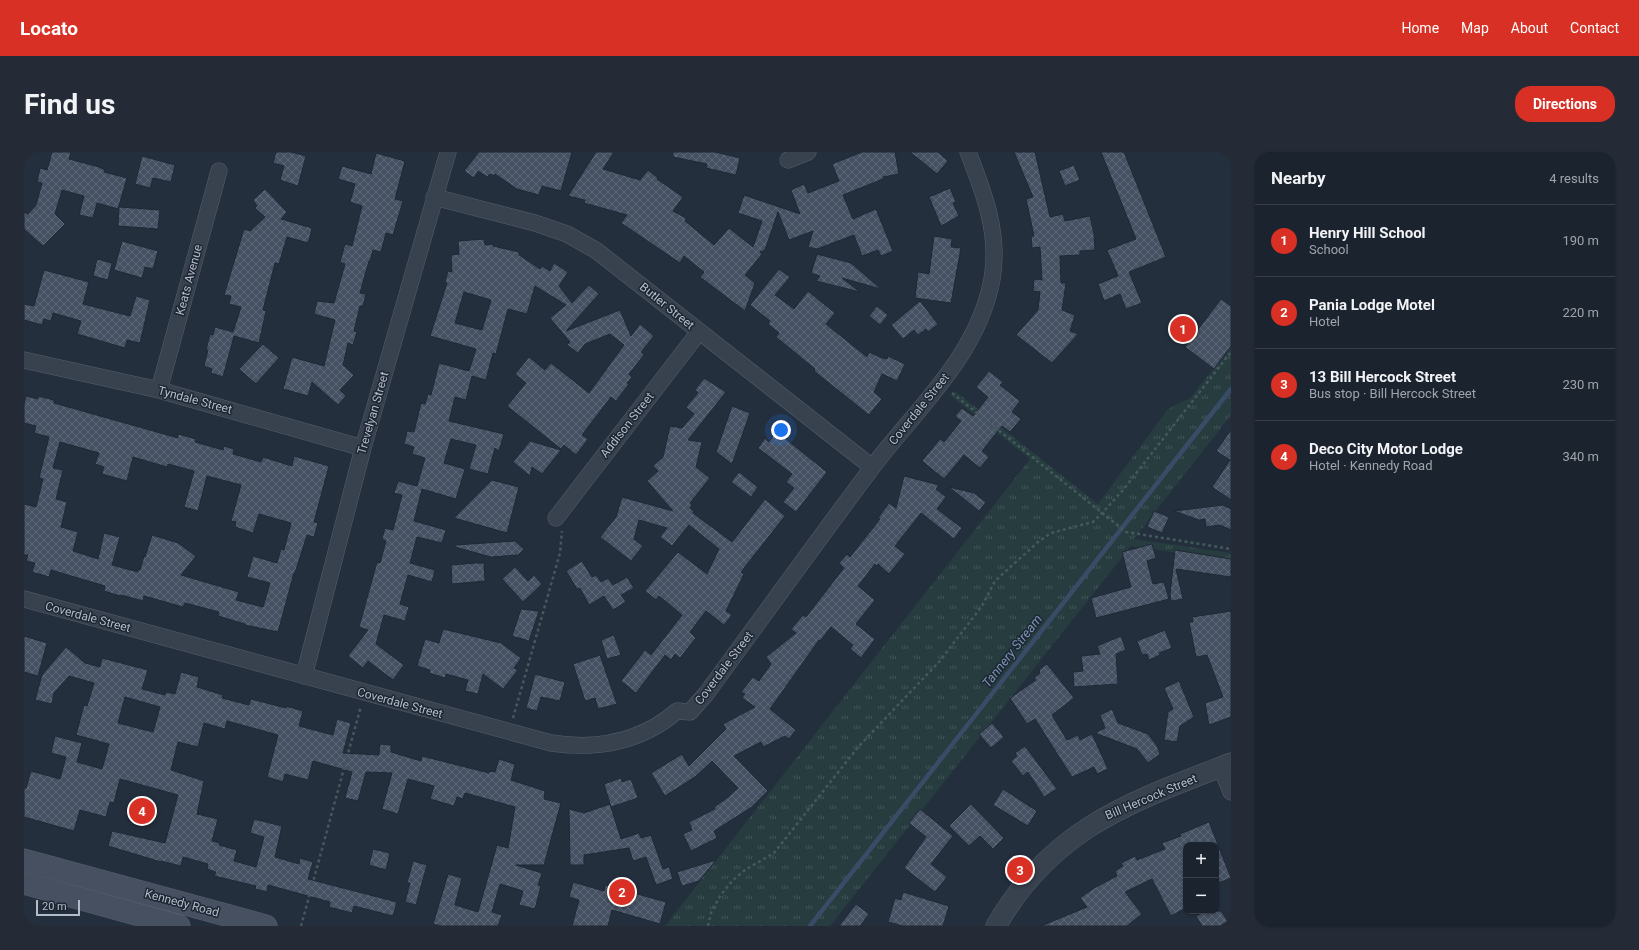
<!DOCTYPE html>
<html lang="en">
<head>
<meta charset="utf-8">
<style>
	:root { --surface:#1b232e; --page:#242b36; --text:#f1f3f6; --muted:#a0a4aa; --line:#39404a; --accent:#d93025 }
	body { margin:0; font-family:Roboto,sans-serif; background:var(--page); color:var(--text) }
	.controls { position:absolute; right:12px; bottom:12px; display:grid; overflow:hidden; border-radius:8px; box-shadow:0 1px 3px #0004 }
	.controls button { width:36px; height:36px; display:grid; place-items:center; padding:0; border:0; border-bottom:1px solid var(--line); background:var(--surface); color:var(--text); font:20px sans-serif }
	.scale { position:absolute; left:12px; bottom:10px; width:44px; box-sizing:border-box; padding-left:4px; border:2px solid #b4bcc9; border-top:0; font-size:11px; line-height:14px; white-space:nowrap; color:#b4bcc9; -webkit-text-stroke:3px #1d2633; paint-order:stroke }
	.you { position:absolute; left:757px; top:278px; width:14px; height:14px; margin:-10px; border:3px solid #fff; border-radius:50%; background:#1a73e8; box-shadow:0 0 0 6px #1a73e833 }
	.badge { display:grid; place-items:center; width:26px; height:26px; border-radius:50%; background:var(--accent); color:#fff; font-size:13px; font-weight:700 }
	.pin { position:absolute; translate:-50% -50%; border:2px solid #fff; box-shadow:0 1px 4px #0006 }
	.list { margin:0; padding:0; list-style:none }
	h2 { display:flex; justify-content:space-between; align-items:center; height:52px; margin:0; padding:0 16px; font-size:17px }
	h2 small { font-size:13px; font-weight:400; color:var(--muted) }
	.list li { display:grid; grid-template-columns:26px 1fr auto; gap:12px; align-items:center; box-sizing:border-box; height:72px; padding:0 16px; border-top:1px solid var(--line) }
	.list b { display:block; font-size:15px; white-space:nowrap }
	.list p { margin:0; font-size:13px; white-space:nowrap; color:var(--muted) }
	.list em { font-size:13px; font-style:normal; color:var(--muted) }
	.map { position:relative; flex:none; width:1207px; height:774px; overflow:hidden; border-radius:16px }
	header { display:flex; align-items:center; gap:24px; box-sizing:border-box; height:56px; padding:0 20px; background:var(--accent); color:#fff }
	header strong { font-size:19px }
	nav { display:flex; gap:22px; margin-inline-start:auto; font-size:14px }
	.intro { display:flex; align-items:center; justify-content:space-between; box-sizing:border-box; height:96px; padding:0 24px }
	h1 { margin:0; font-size:28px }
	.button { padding:10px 18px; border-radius:16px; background:var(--accent); color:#fff; font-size:14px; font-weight:700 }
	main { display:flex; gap:24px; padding:0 24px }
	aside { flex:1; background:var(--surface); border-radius:16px; box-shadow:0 1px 3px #0004 }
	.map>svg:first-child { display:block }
	.grass { fill:url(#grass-tufts) }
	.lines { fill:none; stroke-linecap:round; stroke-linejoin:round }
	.stream { stroke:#394c67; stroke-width:4.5 }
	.building { fill:url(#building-cross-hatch); stroke:#1f2835; fill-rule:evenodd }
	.minor-casing { stroke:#565f6c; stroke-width:17 }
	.tertiary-casing { stroke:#565f6c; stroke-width:21 }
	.secondary-casing { stroke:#565f6c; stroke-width:23 }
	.path { stroke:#44595c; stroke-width:2.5; stroke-dasharray:3 3; stroke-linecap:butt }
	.minor { stroke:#38414e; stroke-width:16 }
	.tertiary { stroke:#38414e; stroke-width:20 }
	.secondary { stroke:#465061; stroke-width:22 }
	.labels { text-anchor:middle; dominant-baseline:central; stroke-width:3; stroke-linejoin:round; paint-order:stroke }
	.street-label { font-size:12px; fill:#b4bcc9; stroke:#1d2633 }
	.water-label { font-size:13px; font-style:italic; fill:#7c92b1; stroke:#1d2633 }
</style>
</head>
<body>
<header>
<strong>Locato</strong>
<nav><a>Home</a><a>Map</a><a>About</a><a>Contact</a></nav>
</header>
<div class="intro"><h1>Find us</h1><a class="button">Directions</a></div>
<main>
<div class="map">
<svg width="1207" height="774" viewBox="0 0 1207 774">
	<defs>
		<pattern id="grass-tufts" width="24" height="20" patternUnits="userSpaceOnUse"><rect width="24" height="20" fill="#263c3f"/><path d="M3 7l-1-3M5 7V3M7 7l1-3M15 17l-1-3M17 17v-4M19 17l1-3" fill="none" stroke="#435659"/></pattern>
		<pattern id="building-cross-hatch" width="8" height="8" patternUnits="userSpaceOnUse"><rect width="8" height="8" fill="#455162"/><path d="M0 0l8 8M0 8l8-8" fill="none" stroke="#5d6877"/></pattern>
	</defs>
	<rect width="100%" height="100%" fill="#242f3e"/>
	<path class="grass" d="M1207,195V263L1110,387L1207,401V409L1107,394L806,774H641L1006,307L927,244L931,239L1074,352L1144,257L1166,246Z"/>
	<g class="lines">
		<path class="stream" d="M786,774L1207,237"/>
	</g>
	<path class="building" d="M28,0H47L45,7L75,15L81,18L80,20L103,26L94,57L73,51L69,66L55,63L60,44L38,38L31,62L41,72L19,94L0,77V60L4,62L12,53L18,31L13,30L16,16L23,18Z
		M252,0H267L282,4L274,34L256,28L260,14L249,11Z
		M455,0H548L537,39L518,34L515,43L493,37L471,22L470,24L466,22L463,25L454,19L450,26L440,19Z
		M572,0H590L579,17L616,28L624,18L634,26L633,27L659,45L649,59L662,66L661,69L690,93L705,76L729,95L738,69L714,61L720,43L776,62L767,38L780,32L784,41L815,29L808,12L838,0H871L875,22L859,25V27L819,43L829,67L852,57L869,99L857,104L854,98L838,104L830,83L793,97L784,95L789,79L765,88L754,60L741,98L736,100L738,102L721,123L731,131L721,159L676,125L680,120L660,104L656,111L597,71L603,63L560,51L561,48L544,44Z
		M649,0H691L716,6L712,23L682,16L683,12L649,5Z
		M886,0H914L924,9L913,22Z
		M990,0H1011L1026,65L1039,62L1041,69L1066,64L1070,82L1071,98L1056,99V103L1036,104L1037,131H1042L1038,158L1051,163L1046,179L1054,182L1028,211L992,183L1014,158L1016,140L1009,139L1010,127L1018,128L1016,95L1008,96L1007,84H1010L1002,47L1009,45Z
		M1077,0H1100L1142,105L1105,120L1118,151L1102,157L1096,142L1080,149L1074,132L1094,124L1083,98L1112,87Z
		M352,1L381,9L371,47L379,49L369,83L362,81L357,100L349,98L346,109H345L336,141L342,142L339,154H336L330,179L333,180L329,193L324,191L319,213L330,223L316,238L322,244L314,253L288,230L284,244L259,237L268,205L300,214L311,168L290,162L293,149L310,151L321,112L316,110L321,92L328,94L338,54L326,50L331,32L314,27L318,14L347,22Z
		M118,4L151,13L147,30L129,26L126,36L111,32Z
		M1050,13L1056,28L1041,34L1035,19Z
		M926,36L932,50L929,51L935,64L917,74L905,45Z
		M241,37L263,60L257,67L288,76L287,81L284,91L263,85L255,112L251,111L239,158L242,159L235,191L210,184L199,225L187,221L188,217L180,214L184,198H182L186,182L189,183L191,175L209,180L217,155L205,152L207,144L200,143L220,77L226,79L241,65L231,56L233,54L229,48Z
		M95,55L136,58L134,77L94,74Z
		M910,84L928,87L927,95L937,96L927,151L891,146L894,120L905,122Z
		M460,87L461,93L469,92V94L495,100V103L516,117L518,114L526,119L530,111L544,120L535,134L548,151L565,133L575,142L542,179L596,158L607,184L616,172L630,184L617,200L620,203L605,222L608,225L603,231L605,232L592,249L587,245L558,283L564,287L552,303L540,293L537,297L483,254L502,231L491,222L505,205L521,218L527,211L565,241L600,193L586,182L561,192L554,201L543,193L546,190L526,166L542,153L511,134L503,162L484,157L472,202L469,201L462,228L448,224L442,248L431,245L425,269L480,282L475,299L471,296L464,322L445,317L452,293L427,287L420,311L441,317L432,347L398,337L390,369L422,378L418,391L393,385L386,411L411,418L408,430L384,423L376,452L385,455L381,469L360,463L352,492L380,513L369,528L344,509L339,516L324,504L344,478L335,475L353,410L356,411L362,389L358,387L361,376L369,378L378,343L370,341L374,329L393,334L401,306L388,302L390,295L380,292L383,279L390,280L397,251L401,252L404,242L407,243L415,211L445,219L452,197L406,184L423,131L421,130L424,119L428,120L427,103L435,102L434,89ZM440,140L467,148L458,178L431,171Z
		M98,89L134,99L129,117L121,115L118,126L90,118Z
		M793,102L827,111L857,137L818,126L836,140L792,129L796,124L787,121Z
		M73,107L88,111L84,128L69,124Z
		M755,117L766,125L751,143L770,157L784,139L811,161L802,172L843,205L845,200L860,207V206L863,207L864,204L881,212L873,229L858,222L850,240L858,247L845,263L790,219L791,217L752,185L755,181L744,172L746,169L726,153Z
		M20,118L65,130L59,152L106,164L112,144L126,148L116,191L103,188L101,196L53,182L57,169L29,161L27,169L20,167L18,173L0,168V152L10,154Z
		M1197,147L1207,154V194L1190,217L1161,195Z
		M896,149L914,172L904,180L902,177L894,183L890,178L879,187L867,173Z
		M853,154L864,163L856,173L845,164Z
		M239,192L255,206L232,232L215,217Z
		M965,219L979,230L976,233L996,249L988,260L997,267L986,280L978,274L958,299L965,305L956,316L940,303L920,327L898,309L916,287L920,290L937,269L931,264L938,256L949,264L964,245L952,235Z
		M680,226L702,240L664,288L678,290L672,315L686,326L666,351L668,352L666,356L670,359L669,361L708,390L741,347L761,364L717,420L720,422L702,459L708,463L700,473L682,459L666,480L672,486L656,506L651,502L647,508L641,503L612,541L597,529L621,498L627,503L658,463L635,444L632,448L621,439L654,400L683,422L695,397L665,373L648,394L636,385L643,376L615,368L610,387L619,394L607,409L576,385L592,365L598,345L649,359L623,329L634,319L629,314L639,305L646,274L658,276L670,262L662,255L674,241L671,238Z
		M2,244L14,247V244L30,248V251L154,286V282L172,287L171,290L199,298L200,294L210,297L209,302L237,310L239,305L268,314L270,304L305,314L290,370L294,371L290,385L283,383L271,421H270L254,480L221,473V472L194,464L195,460L161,451L159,455L120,444L119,449L97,443L96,444L80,439L81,434L27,418L25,425L8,420L11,411L2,409L4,403H0V352L12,355L19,327L15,326L25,285L10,281L12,274L0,271V252ZM36,290L75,301L71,312L80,315L78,322L103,329L109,305L143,315L144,312L170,319L160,355L174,359L183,324L217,333L207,369L212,370L211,375L229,381L235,362L267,371L260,398L257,397L253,411L229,404L223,425L246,431L239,455L212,448L215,440L157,423L172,404L154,391L128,383L121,405L120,404L116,418L114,417V420L88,413L96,385L80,381L74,407L49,399L54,380L37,375L43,350L32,347L39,318L29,316Z
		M708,254L726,261L708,312L692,300Z
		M1207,278V348L1188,335L1206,308L1192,299Z
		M750,283L756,287L758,284L803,320L772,360L759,350L770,336L762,330L768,322L734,296L741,286L745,290Z
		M506,289L537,298L518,322L508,315L506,324L489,310Z
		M715,320L734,335L727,345L707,330Z
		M880,324L915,333L912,337L922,345L913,357L938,376L930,387L897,361L871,394L881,402L865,422L854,412L853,414L851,412L834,434L851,448L832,472L851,487L837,506L826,497L829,493L807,475L796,489L795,488L746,557L772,578L765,587L761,584L739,595L737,590L710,604L744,639L728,655L690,679L693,686L667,699L659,682L668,678L665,670L691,657L690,655L703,646L714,636L688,609L671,625L641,644L627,621L658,602L665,614L702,577L699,572L731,555L718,546L721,542L717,540L729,525L735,529L747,512L742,505L772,481L767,477L779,463L782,465L809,430L820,416L815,411L823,402L826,405L856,367L854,366L865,351L872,356Z
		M468,328L495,335L483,381L430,366Z
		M925,335L950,341L962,350L955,359Z
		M1199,353L1207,357V378L1196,373L1182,375L1181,367L1175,368L1150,359Z
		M1130,359L1145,365L1138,381L1123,375Z
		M491,389L500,397L494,403L467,405L431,395V393Z
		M1128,392L1132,406L1123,409L1129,432L1140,430L1145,447L1072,466L1067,446L1107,435L1098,400Z
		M1151,398L1207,407V425L1152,417L1159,447L1147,449L1146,442Z
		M558,409L568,425L572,423L577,430L584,426L589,433L603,425L610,436L597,443L602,450L589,458L580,444L565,453L556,436L553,437L542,419Z
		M452,411H460L461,429L428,432L427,413Z
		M491,415L504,429L510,423L518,432L499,450L478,427Z
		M497,457L515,459L505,489L488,484Z
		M1207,459V565L1185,573L1181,551L1199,545L1183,503L1172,505L1165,470H1169L1168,465Z
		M419,477L477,491L497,506L490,516L494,518L479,537L459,522L454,542L441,539L444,528L422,522L421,526L405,521L406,518L393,514L401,487L415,491Z
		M1141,478L1148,496L1135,501L1136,503L1125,508L1123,502L1118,503L1113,489Z
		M590,483L597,503L583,507L577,488Z
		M0,484L23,491L14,524L0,520Z
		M1097,484L1102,498L1092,502L1094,532L1050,535L1049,520L1059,519L1057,504L1076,502L1073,494Z
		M42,495L61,511L76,515L78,506L124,518L118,537L141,543L142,540L151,542L157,520L175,525L173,535L199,543L198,546L225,553L227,547L262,556V554L279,559L275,574L309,583L313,567L327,571L319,601L355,603L356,592L367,593V600L397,609L398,604L465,621V619L471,620L475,607L491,612L487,628L521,639L520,647L537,651L520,713H492L518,721L514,733L517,734L511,757L495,753L499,739L476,732L468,760L478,763L474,774H417L409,772L424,722L438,726L431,753L454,760L473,693L484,696L491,655L441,641L439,647L433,645L430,654L406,647L410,634L384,627L374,662L358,657L368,621L342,620L334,649L321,646L328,620L289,609L284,628L261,622L259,630L243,625L254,583L203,569L201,577L180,571L174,595L154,590L147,618L180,629L173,662L194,667L188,689L196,691L195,693L213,698L210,709L232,715L240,685L226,681L230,667L258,674L251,705L275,712L276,706L289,710L284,727L373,750L369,764L330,754L328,761L305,755L306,750L244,733L243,740L231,737L232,734L190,724L192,720L183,717L184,712L159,705L157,714L137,709V710L84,694L88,679L141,691L154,643L96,627L90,651L86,650L82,665L56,658L50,679L0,665V636H2L7,619L36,627L42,605L27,601L31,584L58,591L53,610L78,617L85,592L52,583L60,553L63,554L70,531L45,524L30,541L28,552L11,548L18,523ZM101,545L136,555L129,580L94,571Z
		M576,503L593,552L574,557L571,546L561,549L549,512Z
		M1023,512L1050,546L1028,563L1043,588L1054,583L1056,588L1068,582L1084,617L1073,622L1070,615L1048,625L1011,567L1003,572L986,546L1012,528L1010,526L1016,521L1015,518Z
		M511,522L541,530L536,549L517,545L513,559L502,556Z
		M1155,529L1170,565L1156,574L1153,590L1140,588L1144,560L1149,557L1140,536Z
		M1088,557L1094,571L1124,582L1133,594L1136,602L1124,611L1113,597L1071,581L1081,576L1076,563Z
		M968,571L980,585L967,596L955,582Z
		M1001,594L1033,637L1020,645L1004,620L999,624L987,609L993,604L991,601Z
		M597,626L598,630L607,627L614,646L587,655L580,632Z
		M979,637L1013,659L1004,674L969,653Z
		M586,652L597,687L615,681L617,686L627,683L639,717L645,715L649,727L632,733L622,705L609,709L605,696L560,703V713H546L545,657L560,661Z
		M947,652L980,686L969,697L956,684L945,694L925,674Z
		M896,657L929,684L907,712L923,725L911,740L880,716L902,685L885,671Z
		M1185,670L1207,726L1192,732V693H1162V756L1147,764L1128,727L1101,740L1118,762L1103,774H1017L1063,755L1056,746L1070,736L1093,724L1091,719L1099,714L1097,711L1111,704L1113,708L1141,697L1138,691L1157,684L1156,682Z
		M349,697L366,701L362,718L345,713Z
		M692,708L675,729L658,734L653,720Z
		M389,709L403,713L392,753L381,750L386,731H383Z
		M549,730L580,739L581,733L642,750L636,772L588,758L584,774H548L555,748L545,745Z
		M879,740L925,754L919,774H879L864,770L871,746L877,748Z
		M832,752L845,762L836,774H815Z
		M1181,759H1197L1207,774H1178L1172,764Z"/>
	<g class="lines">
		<defs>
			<path id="minor" d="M764,8L784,0
				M410,45L511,71L543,82L573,99L848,315
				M0,208L135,238L339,296
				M135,238L195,19
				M532,366L675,180
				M0,447L527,591C572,598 617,590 653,559L666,560L682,542C737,467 791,392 847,317C892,257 954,204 968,127C976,82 960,41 944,0
				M280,524L339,296L424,0
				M1197,615L1207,640"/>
			<path id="tertiary" d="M972,774C1029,675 1107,650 1207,611"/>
			<path id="secondary" d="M0,708L242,774
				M0,731L155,774"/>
		</defs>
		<use href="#minor" class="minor-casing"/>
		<use href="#tertiary" class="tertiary-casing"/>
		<use href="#secondary" class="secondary-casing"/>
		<path class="path" d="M928,241L1102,380L1207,397
			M489,566L536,401L538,379
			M277,774L337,554
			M684,774L687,761L696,744L708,729L721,718L750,701L835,594L915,510L958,454L971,429L1014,390L1027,381L1069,370L1079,360L1099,338L1207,200"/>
		<use href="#minor" class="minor"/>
		<use href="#tertiary" class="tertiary"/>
		<use href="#secondary" class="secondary"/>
	</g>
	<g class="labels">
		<g class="street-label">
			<text transform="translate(165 128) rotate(-75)">Keats Avenue</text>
			<text transform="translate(643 154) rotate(39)">Butler Street</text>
			<text transform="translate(171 248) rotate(15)">Tyndale Street</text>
			<text transform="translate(895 257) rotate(-51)">Coverdale Street</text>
			<text transform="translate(349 261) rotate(-74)">Trevelyan Street</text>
			<text transform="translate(603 273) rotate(-52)">Addison Street</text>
			<text transform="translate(64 465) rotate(15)">Coverdale Street</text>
			<text transform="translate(700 516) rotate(-53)">Coverdale Street</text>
			<text transform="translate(376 551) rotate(15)">Coverdale Street</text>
			<text transform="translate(1127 645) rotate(-23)">Bill Hercock Street</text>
			<text transform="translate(158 751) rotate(15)">Kennedy Road</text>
		</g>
		<g class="water-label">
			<text transform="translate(988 499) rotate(-52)">Tannery Stream</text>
		</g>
	</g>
</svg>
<div class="controls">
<button>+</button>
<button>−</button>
</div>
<div class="scale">20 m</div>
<div class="you"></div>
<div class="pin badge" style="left:1159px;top:177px">1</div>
<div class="pin badge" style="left:598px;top:740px">2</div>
<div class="pin badge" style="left:996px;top:718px">3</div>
<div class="pin badge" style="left:118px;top:659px">4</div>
</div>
<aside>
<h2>Nearby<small>4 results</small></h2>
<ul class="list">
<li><span class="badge">1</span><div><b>Henry Hill School</b><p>School</p></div><em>190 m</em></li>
<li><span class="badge">2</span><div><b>Pania Lodge Motel</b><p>Hotel</p></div><em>220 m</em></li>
<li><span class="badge">3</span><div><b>13 Bill Hercock Street</b><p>Bus stop · Bill Hercock Street</p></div><em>230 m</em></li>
<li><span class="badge">4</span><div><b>Deco City Motor Lodge</b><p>Hotel · Kennedy Road</p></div><em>340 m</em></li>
</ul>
</aside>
</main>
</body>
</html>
